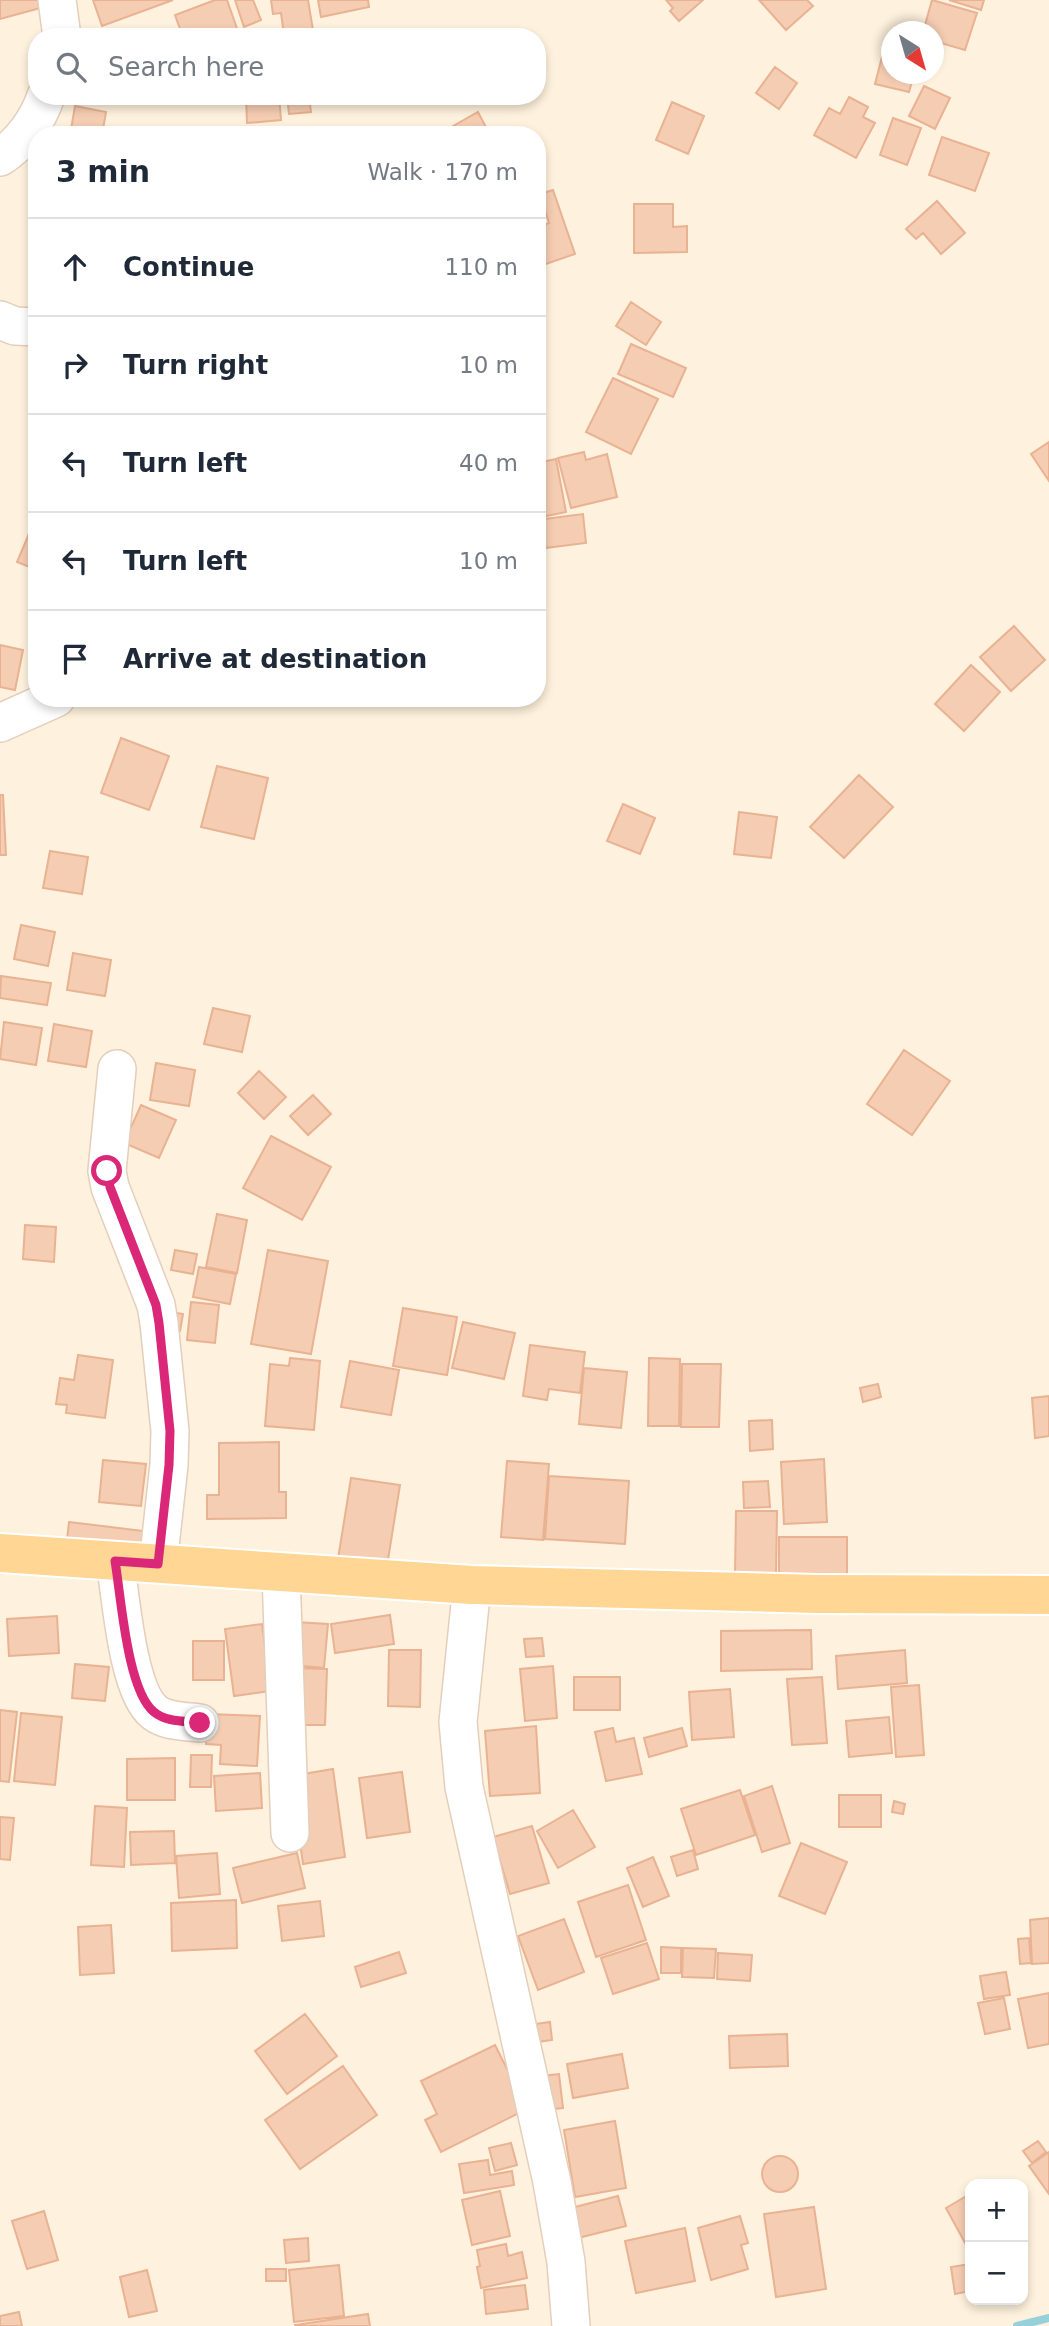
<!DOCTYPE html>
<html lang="en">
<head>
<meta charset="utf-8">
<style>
	:root { --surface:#fff; --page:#f2f2f3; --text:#1f2937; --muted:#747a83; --line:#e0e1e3 }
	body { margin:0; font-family:"DejaVu Sans",sans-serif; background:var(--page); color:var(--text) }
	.controls { position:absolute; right:21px; bottom:21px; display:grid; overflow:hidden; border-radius:14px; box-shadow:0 4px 10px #0003 }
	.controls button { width:63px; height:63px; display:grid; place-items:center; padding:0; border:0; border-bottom:2px solid var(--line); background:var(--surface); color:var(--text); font:35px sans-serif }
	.compass { position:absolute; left:881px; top:21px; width:63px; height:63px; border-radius:50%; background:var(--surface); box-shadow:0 4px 10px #0003; rotate:143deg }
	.stop { position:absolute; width:21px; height:21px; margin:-16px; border:5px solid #db2777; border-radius:50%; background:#fff }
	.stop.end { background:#db2777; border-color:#fff; box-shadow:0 2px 7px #0008 }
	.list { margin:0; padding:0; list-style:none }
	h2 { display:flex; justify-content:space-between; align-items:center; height:91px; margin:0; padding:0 28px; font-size:30px }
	h2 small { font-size:23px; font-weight:400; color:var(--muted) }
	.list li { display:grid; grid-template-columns:46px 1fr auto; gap:21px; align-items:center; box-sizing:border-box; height:98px; padding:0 28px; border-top:2px solid var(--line) }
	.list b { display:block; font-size:26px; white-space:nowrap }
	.list em { font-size:23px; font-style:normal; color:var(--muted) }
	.icon { flex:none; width:38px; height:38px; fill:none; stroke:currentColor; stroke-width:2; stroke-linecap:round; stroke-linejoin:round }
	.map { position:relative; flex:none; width:1049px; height:2326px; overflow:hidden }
	.search { position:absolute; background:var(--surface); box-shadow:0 4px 10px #0003; left:28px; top:28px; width:518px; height:77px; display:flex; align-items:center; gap:18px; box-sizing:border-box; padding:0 24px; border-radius:28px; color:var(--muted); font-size:26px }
	.panel { position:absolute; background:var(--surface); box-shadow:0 4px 10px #0003; left:28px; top:126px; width:518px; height:581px; border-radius:28px }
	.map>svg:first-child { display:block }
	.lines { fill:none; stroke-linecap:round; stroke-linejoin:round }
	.stream { stroke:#96d0db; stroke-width:8 }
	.building { fill:#f5cdb2; stroke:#e9b292; stroke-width:2 }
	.minor-casing { stroke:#e4cebc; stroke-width:40 }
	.major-casing { stroke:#fff; stroke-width:42 }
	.minor { stroke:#fff; stroke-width:37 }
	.major { stroke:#ffd693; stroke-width:38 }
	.route { stroke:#db2777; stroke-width:9 }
</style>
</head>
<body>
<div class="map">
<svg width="1049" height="2326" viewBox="0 0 1049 2326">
	<rect width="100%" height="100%" fill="#fef1dd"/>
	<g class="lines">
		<path class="stream" d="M1017,2326L1049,2318"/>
	</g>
	<path class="building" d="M0,0H42L44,7L0,19Z
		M93,0H173L102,26Z
		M215,0H227L240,37H183L175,15Z
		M235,0H253L261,20L244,27Z
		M271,0H308L313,30L284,35L281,13L273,14Z
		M318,0H368L369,7L321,17Z
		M666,0H703L679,21L670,11L673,8Z
		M759,0H807L813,6L786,30Z
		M932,0L977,13L965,50L934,41V32H923Z
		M949,0H984L981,10Z
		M114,32L115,37H88Z
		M885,45L892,46V74H914L909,92L875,84Z
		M775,67L797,83L779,109L756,93Z
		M924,86L950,98L935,129L909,116Z
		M246,96H279L281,120L247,123Z
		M287,96H309L311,112L289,114Z
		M849,97L868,107L863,117L875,123L856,158L814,135L829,108L840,114Z
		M672,102L704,116L688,154L656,140Z
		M75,106L106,112L102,135H70Z
		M478,112L490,135H449L446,130Z
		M893,118L921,128L907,165L880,155Z
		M942,137L989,153L975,191L929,175Z
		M553,190L575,254L537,267V227L549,223L540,194Z
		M937,201L965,233L941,254L923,233L916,239L906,229Z
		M634,204H673V227L687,226V252L634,253Z
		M631,302L661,322L646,345L616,326Z
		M631,344L686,368L673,397L618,374Z
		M613,378L658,399L631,454L586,432Z
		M1049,442V481L1031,454Z
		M584,452L586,460L607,454L617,497L571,508L558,458Z
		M556,459L566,512L537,518V463Z
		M583,514L586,543L537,549V520Z
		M31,529L37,531V570L17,562Z
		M1014,626L1045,660L1011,691L980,657Z
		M0,645L23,650L15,690L0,687Z
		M971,665L1000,692L964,731L935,704Z
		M121,738L169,756L149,810L101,793Z
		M217,766L268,778L254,839L201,827Z
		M859,775L893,807L844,858L810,827Z
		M0,795H3L6,855H0Z
		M623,804L655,818L640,854L607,841Z
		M739,812L777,817L771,858L734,854Z
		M50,851L88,857L82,894L43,888Z
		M21,925L55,932L48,966L14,959Z
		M73,953L111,960L105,996L67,990Z
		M1,976L51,983L47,1005L0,998Z
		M213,1008L250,1016L242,1052L204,1044Z
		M4,1022L42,1028L36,1065L0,1059Z
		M54,1024L92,1031L86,1067L48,1061Z
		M904,1050L950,1081L912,1135L867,1104Z
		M156,1063L195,1070L189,1106L150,1100Z
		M259,1071L286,1097L264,1119L238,1093Z
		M313,1095L331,1114L308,1135L290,1116Z
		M141,1105L176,1120L159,1158L124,1143Z
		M271,1136L331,1167L302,1220L243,1188Z
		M217,1214L247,1220L237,1273L206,1267Z
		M25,1225L56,1227L54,1262L23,1259Z
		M175,1250L197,1254L193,1274L171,1270Z
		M268,1250L328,1261L311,1354L251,1344Z
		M199,1267L236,1274L230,1304L193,1297Z
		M191,1302L219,1305L215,1343L187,1340Z
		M403,1308L457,1317L447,1375L393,1366Z
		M165,1311L183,1314L180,1331L161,1327Z
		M463,1322L515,1333L504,1379L452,1368Z
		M530,1345L585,1352L580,1393L549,1389L547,1400L523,1396Z
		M78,1355L113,1360L105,1418L66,1413L67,1405L56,1404L60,1378L74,1380Z
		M290,1358L320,1361L314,1430L265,1426L270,1364L289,1366Z
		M649,1358L680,1359L679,1426H648Z
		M350,1361L399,1370L391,1415L341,1407Z
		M682,1364H721L719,1427H681Z
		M584,1368L627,1372L621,1428L579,1424Z
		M878,1384L881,1397L863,1402L860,1388Z
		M1049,1396V1436L1035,1438L1032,1398Z
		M772,1420L773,1449L750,1451L749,1421Z
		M279,1442V1492H286V1518L207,1519V1495H219V1443Z
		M824,1459L827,1522L784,1524L781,1462Z
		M103,1460L146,1464L141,1506L99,1502Z
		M507,1461L549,1464L543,1540L501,1537Z
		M549,1476L629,1481L625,1544L545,1539Z
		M351,1478L400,1485L387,1566L338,1559Z
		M768,1481L770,1507L744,1508L743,1482Z
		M736,1511H777L776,1576H735Z
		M69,1522L152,1532L150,1549L67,1540Z
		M779,1537H847V1575H779Z
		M390,1615L394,1644L335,1653L331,1624Z
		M57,1616L59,1653L9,1656L7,1619Z
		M295,1622L328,1624L324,1668L292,1665Z
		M262,1624L271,1691L234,1696L225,1629Z
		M811,1630L812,1669L721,1671V1631Z
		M542,1638L544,1656L526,1657L524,1639Z
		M193,1641H224V1680H193Z
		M389,1650H421L420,1707L388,1706Z
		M905,1650L907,1683L838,1689L836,1656Z
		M75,1664L109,1667L105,1701L72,1698Z
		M553,1666L557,1718L525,1721L520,1669Z
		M294,1668L327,1669L325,1725H293Z
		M574,1677H620V1710H574Z
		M822,1677L827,1743L792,1745L787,1679Z
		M919,1685L924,1755L896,1757L891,1687Z
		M730,1689L734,1737L692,1740L689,1692Z
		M0,1710L17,1712L9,1782L0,1781Z
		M21,1713L62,1717L55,1785L14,1781Z
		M207,1714L260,1716L257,1766L220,1764L221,1745L206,1744Z
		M889,1717L892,1753L849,1757L846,1721Z
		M536,1726L540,1793L490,1796L485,1731Z
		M613,1728L616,1742L634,1738L642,1774L606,1781L595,1732Z
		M682,1728L687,1746L649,1757L644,1738Z
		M191,1755H212L211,1787H190Z
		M175,1758V1800H127V1759Z
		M333,1769L345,1857L303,1864L291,1776Z
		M402,1772L410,1832L367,1838L359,1778Z
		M260,1773L262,1808L216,1811L214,1776Z
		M772,1786L790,1843L762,1852L744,1796Z
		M740,1790L755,1835L696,1855L681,1809Z
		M839,1795H881V1827H839Z
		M894,1801L905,1804L903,1814L892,1812Z
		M95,1806L127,1808L124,1867L91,1865Z
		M573,1810L595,1847L558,1868L537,1831Z
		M0,1817L14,1818L10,1860L0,1859Z
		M532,1826L549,1883L510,1894L493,1837Z
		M174,1831L175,1863L131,1865L130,1832Z
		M801,1843L847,1862L825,1914L779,1896Z
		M693,1850L698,1869L677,1876L671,1857Z
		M217,1853L220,1894L179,1898L176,1856Z
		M297,1853L305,1888L242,1903L233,1868Z
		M653,1857L669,1896L643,1907L627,1868Z
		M628,1885L646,1940L596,1957L578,1902Z
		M236,1900L237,1948L172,1951L171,1903Z
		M320,1901L324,1936L282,1941L278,1906Z
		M1049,1918V1963L1032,1964L1030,1920Z
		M564,1919L584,1972L538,1990L518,1936Z
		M111,1925L114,1973L80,1975L78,1927Z
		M1029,1938L1031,1963L1020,1964L1018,1939Z
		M647,1943L659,1979L613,1994L601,1958Z
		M661,1947L681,1948V1973H661Z
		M683,1948L716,1949L714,1978L682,1977Z
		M399,1952L406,1973L361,1987L355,1967Z
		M718,1953L752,1955L750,1981L717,1979Z
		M1006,1972L1010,1995L984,1999L980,1976Z
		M1049,1993V2044L1028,2048L1018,1999Z
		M1004,1998L1010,2029L985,2034L978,2003Z
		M305,2014L337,2056L287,2094L255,2051Z
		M550,2022L552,2040L537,2042L535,2024Z
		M787,2034L788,2066L730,2068L729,2036Z
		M495,2045L527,2109L441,2152L425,2120L437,2114L421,2081Z
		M622,2054L628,2088L573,2098L567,2064Z
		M343,2066L377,2115L300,2169L265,2120Z
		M559,2074L563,2108L544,2110L541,2076Z
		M615,2121L626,2188L575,2197L564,2130Z
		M1038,2141L1046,2152L1032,2163L1023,2151Z
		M511,2143L517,2165L495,2171L489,2148Z
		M1049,2152V2194L1029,2166Z
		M762 2174a18 18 0 1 1 36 0a18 18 0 1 1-36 0Z
		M488,2160L490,2175L512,2171L514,2185L464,2193L459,2164Z
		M500,2191L510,2236L472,2245L462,2200Z
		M970,2194V2252L946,2208Z
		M618,2196L626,2226L578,2238L571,2208Z
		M814,2207L826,2289L776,2297L764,2214Z
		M44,2211L58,2260L27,2269L12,2221Z
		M740,2216L748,2243L741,2245L748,2269L711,2280L698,2228Z
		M685,2228L695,2281L636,2293L625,2241Z
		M308,2238L309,2261L286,2263L284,2240Z
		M506,2244L508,2256L522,2252L527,2278L481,2288L477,2267L480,2266L477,2250Z
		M970,2264V2291L955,2294L951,2267Z
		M339,2265L344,2316L294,2322L289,2270Z
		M266,2269H286V2281H266Z
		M147,2270L157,2311L129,2317L120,2277Z
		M525,2285L528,2309L486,2314L484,2290Z
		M19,2312L22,2326H0V2316Z
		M368,2314L370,2326H295V2325Z"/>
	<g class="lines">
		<defs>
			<path id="minor" d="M57,0L62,37
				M0,157C21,144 38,120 46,96
				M0,320L15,326L37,327
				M0,723L56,698
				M117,1069L107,1171L110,1187L156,1305L159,1323L170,1431L169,1465L158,1564
				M115,1561C121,1596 127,1690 154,1712C166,1722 185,1721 200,1723
				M281,1573L290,1833
				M472,1585L458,1722L464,1787L552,2182L566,2262L571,2326"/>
			<path id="major" d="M0,1553L472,1585L818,1594L1049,1595"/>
		</defs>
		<use href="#minor" class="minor-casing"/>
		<use href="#major" class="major-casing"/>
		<use href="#minor" class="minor"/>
		<use href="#major" class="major"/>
	</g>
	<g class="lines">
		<path class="route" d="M107,1171L110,1187L156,1305L159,1323L170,1431L169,1465L158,1564L115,1561C121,1596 127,1690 154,1712C166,1722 185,1721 200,1723"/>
	</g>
</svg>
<div class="controls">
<button>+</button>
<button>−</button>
</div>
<svg class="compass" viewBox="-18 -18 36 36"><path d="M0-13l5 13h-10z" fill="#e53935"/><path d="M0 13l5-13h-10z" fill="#747a83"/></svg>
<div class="stop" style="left:107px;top:1171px"></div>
<div class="stop end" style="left:200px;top:1723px"></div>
<div class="search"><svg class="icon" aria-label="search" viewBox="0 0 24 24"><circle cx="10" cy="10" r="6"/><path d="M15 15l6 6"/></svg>Search here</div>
<section class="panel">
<h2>3 min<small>Walk · 170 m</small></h2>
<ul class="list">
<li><svg class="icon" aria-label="ahead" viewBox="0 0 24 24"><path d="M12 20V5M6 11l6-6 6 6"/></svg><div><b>Continue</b></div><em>110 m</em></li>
<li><svg class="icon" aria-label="right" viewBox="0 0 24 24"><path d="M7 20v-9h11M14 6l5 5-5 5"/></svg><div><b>Turn right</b></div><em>10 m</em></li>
<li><svg class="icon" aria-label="left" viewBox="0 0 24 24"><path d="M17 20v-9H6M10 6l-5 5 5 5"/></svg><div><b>Turn left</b></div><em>40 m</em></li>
<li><svg class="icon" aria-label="left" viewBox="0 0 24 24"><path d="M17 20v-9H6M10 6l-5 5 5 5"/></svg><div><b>Turn left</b></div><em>10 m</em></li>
<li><svg class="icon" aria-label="arrive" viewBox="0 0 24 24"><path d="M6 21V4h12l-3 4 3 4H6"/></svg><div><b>Arrive at destination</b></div></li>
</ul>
</section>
</div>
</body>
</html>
